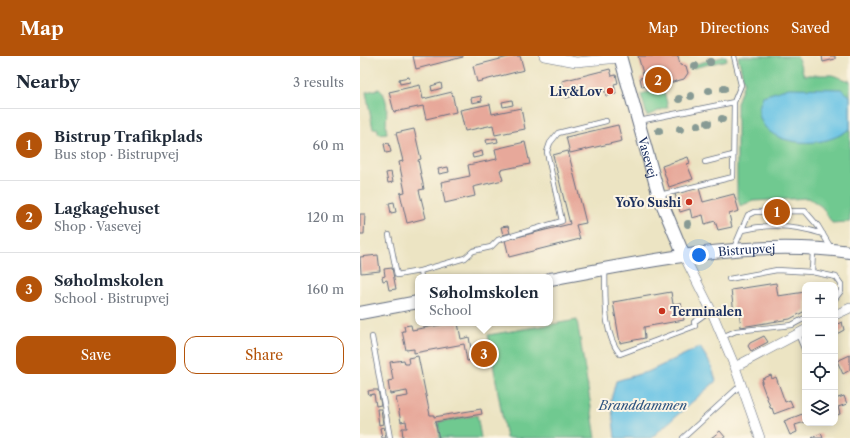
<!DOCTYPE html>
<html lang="en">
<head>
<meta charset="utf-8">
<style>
	:root { --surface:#fff; --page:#f6f6f7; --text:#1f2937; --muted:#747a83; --line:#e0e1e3; --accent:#b45309 }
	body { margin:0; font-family:"Libre Caslon Text",serif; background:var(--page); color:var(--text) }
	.controls { position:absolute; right:12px; bottom:12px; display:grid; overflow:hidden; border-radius:8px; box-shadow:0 2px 10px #0003 }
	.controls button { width:36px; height:36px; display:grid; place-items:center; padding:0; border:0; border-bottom:1px solid var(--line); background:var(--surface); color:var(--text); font:20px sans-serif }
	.you { position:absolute; left:339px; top:199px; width:14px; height:14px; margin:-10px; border:3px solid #fff; border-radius:50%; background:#1a73e8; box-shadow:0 0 0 6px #1a73e833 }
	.badge { display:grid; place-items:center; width:26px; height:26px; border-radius:50%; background:var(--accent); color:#fff; font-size:13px; font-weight:700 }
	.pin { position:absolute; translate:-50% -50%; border:2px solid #fff; box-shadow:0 1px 4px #0006 }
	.popup { position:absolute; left:55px; top:218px; width:138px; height:52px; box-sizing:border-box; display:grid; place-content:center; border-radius:8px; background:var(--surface); filter:drop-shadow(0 1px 3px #0005); font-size:13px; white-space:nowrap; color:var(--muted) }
	.popup b { font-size:15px; color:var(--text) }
	.popup::after { content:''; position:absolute; left:50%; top:100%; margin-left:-8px; border:8px solid transparent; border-top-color:var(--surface) }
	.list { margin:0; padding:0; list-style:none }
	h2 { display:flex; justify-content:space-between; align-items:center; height:52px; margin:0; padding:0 16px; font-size:17px }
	h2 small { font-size:13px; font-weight:400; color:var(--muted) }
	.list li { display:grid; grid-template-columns:26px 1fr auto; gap:12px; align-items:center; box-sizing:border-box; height:72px; padding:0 16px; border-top:1px solid var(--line) }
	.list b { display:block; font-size:15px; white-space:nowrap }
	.list p { margin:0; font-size:13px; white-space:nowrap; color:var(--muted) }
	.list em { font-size:13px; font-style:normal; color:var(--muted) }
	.actions { display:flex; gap:8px; padding:12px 16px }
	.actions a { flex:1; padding:9px 0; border:1px solid var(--accent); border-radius:12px; text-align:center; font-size:14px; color:var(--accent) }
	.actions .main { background:var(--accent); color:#fff }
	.icon { flex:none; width:22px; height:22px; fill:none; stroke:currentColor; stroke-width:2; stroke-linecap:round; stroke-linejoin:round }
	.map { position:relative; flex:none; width:490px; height:382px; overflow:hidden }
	header { display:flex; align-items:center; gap:24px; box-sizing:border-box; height:56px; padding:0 20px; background:var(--accent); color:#fff }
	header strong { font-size:19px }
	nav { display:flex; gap:22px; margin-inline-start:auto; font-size:14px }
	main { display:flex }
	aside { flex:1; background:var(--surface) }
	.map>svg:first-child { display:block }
	.green { fill:#70c990; stroke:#467c77 }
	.water { fill:#67c3e5; stroke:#4179a2 }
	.building { fill:#e7a89a }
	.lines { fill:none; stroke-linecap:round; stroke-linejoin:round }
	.lane-casing { stroke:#646e81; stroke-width:6 }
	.street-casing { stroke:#646e81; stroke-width:10 }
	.secondary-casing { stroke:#646e81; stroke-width:14 }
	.lane { stroke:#fff; stroke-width:4.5 }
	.street { stroke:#fff; stroke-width:9 }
	.secondary { stroke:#fff; stroke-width:12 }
	.tree { fill:#879a94 }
	.poi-dot { fill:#c8321e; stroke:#fcf5e5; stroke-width:1.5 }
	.labels { text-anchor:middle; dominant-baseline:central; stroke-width:4; stroke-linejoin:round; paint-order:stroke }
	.poi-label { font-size:12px; font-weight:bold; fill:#1b2f5e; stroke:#fcf5e5; text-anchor:end }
	.street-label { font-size:12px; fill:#1b2f5e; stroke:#fcf5e5 }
	.water-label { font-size:13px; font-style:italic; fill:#2e5480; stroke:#fcf5e5 }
</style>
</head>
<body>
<header>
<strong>Map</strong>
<nav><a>Map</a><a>Directions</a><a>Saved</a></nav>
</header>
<main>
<aside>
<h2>Nearby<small>3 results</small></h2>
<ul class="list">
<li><span class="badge">1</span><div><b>Bistrup Trafikplads</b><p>Bus stop · Bistrupvej</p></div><em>60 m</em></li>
<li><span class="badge">2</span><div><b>Lagkagehuset</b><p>Shop · Vasevej</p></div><em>120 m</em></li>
<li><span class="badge">3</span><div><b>Søholmskolen</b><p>School · Bistrupvej</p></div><em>160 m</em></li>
</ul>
<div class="actions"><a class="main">Save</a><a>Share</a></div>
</aside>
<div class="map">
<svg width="490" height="382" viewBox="0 0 490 382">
	<rect width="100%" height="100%" fill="#fcf5e5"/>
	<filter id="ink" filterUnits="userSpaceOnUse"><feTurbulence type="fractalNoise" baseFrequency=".025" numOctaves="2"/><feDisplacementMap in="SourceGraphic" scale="8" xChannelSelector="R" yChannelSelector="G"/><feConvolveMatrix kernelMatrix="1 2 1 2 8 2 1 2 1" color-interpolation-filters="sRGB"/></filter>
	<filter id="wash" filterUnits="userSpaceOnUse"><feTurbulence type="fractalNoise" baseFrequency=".012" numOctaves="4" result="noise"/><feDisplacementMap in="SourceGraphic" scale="16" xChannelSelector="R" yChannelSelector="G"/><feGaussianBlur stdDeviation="0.9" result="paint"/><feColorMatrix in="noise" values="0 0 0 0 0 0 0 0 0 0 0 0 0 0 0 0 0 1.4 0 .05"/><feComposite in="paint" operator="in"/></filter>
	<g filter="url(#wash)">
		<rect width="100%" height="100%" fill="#ece4c3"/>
		<path class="green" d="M366,0L367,4L333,12L332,9Z
			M378,0H437L444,19H472L490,25V166L472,167L462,151L449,142L393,145L380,150L377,138V47L384,26Z
			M303,32L308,51L287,60L281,38Z
			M19,33C32,44 24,63 27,77L19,78L17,72L13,73L6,36Z
			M217,264L236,382H146L128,279Z
			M117,359L121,382H80L78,366Z"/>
		<path class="water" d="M429,32L481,33L490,40V73C485,76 479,80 473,82C450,91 405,88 399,58C398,53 401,45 403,40Z
			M340,291L351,309L356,325L291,382H255L251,344L256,325L290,315Z"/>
		<g id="blocks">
			<path class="building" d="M53,0H103V1L56,13Z
				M152,0H160L164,14L117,26L113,10Z
				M278,0H318L320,9L326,10L328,17L324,23L287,33L286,30L282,31L280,22L284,21Z
				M462,0H475V3L463,6Z
				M250,13L252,20L256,19L258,27L254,28L256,38L246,40L244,32L206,42V40L202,41L200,33L204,32L202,25Z
				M49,21L50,26L40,28L39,23Z
				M81,27L82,32L72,35L71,30Z
				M60,29L63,43L92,36L96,56L66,63L63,50L34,56L29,36Z
				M121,40L122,45L112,47L111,42Z
				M152,44L153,49L143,51L142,46Z
				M130,48L132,58L161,52L165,73L135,79L133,69L105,75L100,54Z
				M258,69L262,85L210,97L206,81Z
				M54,73L61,103L58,104L64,133L59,134L66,162L47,167L40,137L45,136L39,106L43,105L36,77Z
				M137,82L138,86L127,88L126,84Z
				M165,86L170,108L140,114L143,124L113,131L115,140L85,147L81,126L110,120L108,109L137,103L135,93Z
				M29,87L31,96L26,97L24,88Z
				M122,95L123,100L113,102L112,98Z
				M208,95L226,167L216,169L220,183L149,201L145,184L210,168L193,99Z
				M328,101L330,107L327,108L333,123L309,131L302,110Z
				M88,111L89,116L79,118L78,113Z
				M31,116L33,126L28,127L26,117Z
				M339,132L343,146L374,138L379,155L369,158L372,171L358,174L355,165L345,168L343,159L332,162L330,153L320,156L315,138Z
				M34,146L36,156L31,157L29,147Z
				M0,158H5L4,178H0Z
				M148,170L150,177L143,179L141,171Z
				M18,199L20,215L1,217L0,201Z
				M32,212L36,233L29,234L27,224L23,225L22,221L25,220L24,213Z
				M416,227L418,240L445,236V255L430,263L381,271L379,255L374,256L371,234Z
				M311,236L313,248L321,247L324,264L284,271L285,282L260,287L253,246Z
				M482,266L484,274L475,279V269Z
				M91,267H98L101,283L109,281L113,304L107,305L104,288L54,297V293L46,294L42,275H45L44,270L51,269L52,274Z
				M404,280L408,286L391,295L388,290L390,287Z
				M490,299V314L483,318L477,305Z
				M58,300L70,359H74V361L121,353L122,358L75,366L79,382H43L42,372H47L46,365L41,366L36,342L48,340L47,335L30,338L28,325L33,324L30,306L44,304L45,308H49L48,302Z
				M411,319L412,323L416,321L425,346L430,344L433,351L414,358L412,352L411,353L401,326H403L402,323Z
				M13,334H18L21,349L16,350L14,338L9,339L8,335Z
				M484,340L487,348L478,351L480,358L475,360V343Z
				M17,353H21L23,368L19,369Z
				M445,357V366L435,369L437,376L430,379L424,365Z
				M24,371L26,382H22L20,372Z
				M360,375L366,382H351Z
				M461,377L463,382H452Z"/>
		</g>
	</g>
	<g filter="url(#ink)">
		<use href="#blocks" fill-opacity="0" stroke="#646e81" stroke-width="1"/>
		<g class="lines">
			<defs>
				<path id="lane" d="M279,65L374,46
					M345,106L373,99
					M300,139L373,121L374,46L381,29L374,0
					M383,174C411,167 436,169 463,178
					M29,179L37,219L60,215
					M374,192L388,159L394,156L445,155L458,170L471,192
					M245,213C246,239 242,276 260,298L335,270L334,266L351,254
					M452,216L476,221L481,228V235L475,243
					M61,221L60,215L105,202L113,195L131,191L138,184L202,165L187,96L190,87L198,77L246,65
					M369,223L417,214L452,216L453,194
					M438,278L445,295
					M12,281L30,382
					M362,281L376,275L432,269L445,262
					M323,382L381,329"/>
				<path id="street" d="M184,0L216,6L260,2
					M324,200L351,254L375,311L400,382
					M475,259L490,252
					M375,311L445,274"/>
				<g id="secondary">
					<path id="s1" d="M260,0L299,140L324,200"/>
					<path id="s2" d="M190,223C288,205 390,182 490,196"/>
					<path d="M0,257L58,246"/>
				</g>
			</defs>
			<use href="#lane" class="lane-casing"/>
			<use href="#street" class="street-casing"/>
			<use href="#secondary" class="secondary-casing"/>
			<use href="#lane" class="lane"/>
			<use href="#street" class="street"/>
			<use href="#secondary" class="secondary"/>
		</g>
		<g class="tree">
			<circle cx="350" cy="6" r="4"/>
			<circle cx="335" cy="10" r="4"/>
			<circle cx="364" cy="33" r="4"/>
			<circle cx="349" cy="35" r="4"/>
			<circle cx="331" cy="40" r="4"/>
			<circle cx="319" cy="43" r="4"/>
			<circle cx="362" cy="63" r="4"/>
			<circle cx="348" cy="67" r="4"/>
			<circle cx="338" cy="69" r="4"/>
			<circle cx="320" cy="73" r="4"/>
			<circle cx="299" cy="75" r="4"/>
			<circle cx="328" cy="168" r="4"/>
		</g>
	</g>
	<g class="poi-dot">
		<circle cx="250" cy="35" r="4"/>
		<circle cx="329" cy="146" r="4"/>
		<circle cx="302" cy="255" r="4"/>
	</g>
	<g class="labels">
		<g class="poi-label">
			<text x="242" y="35">Liv&amp;Lov</text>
			<text x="321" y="146">YoYo Sushi</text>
			<text x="310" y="255" text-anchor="start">Terminalen</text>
		</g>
		<g class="street-label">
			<text stroke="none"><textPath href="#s1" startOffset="105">Vasevej</textPath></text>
			<text stroke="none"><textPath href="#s2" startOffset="199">Bistrupvej</textPath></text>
		</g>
		<g class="water-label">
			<text x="283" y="349">Branddammen</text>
		</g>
	</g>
</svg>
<div class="controls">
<button>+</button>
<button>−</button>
<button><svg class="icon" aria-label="locate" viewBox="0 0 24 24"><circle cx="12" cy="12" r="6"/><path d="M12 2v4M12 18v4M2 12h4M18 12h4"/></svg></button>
<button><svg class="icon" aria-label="layers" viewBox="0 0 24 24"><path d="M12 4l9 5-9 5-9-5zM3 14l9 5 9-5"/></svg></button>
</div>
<div class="you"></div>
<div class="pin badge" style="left:417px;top:156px">1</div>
<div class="pin badge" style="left:298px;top:24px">2</div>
<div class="pin badge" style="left:124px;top:298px">3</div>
<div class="popup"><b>Søholmskolen</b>School</div>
</div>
</main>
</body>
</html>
